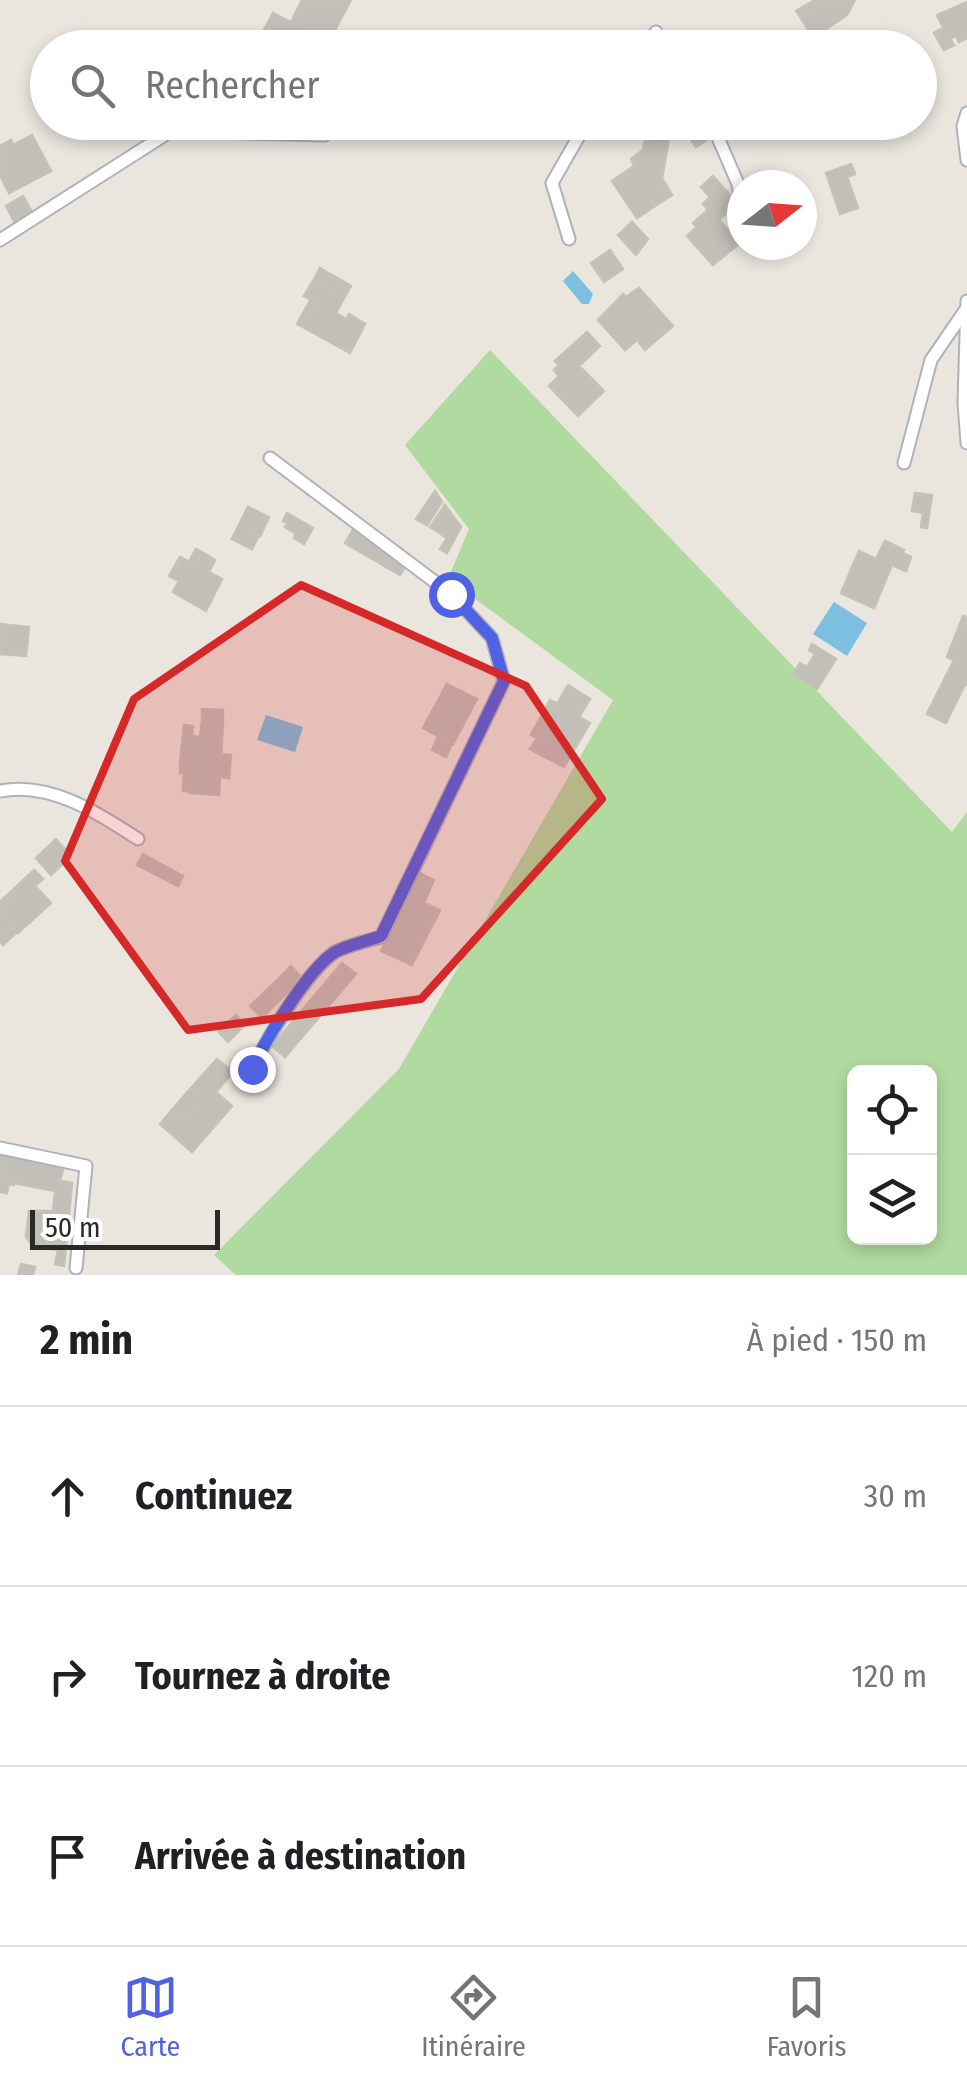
<!DOCTYPE html>
<html lang="fr">
<head>
<meta charset="utf-8">
<style>
	:root { --surface:#fff; --page:#f2f2f2; --text:#202124; --muted:#757577; --line:#e0e0e0; --accent:#5062e4 }
	body { margin:0; font-family:"Fira Sans Condensed",sans-serif; background:var(--page); color:var(--text) }
	.controls { position:absolute; right:30px; bottom:30px; display:grid; overflow:hidden; border-radius:15px; box-shadow:0 5px 15px #0003 }
	.controls button { width:90px; height:90px; display:grid; place-items:center; padding:0; border:0; border-bottom:2px solid var(--line); background:var(--surface); color:var(--text); font:50px sans-serif }
	.compass { position:absolute; left:727px; top:170px; width:90px; height:90px; border-radius:50%; background:var(--surface); box-shadow:0 5px 15px #0003; rotate:73deg }
	.scale { position:absolute; left:30px; bottom:25px; width:190px; box-sizing:border-box; padding-left:10px; border:5px solid #292929; border-top:0; font-size:28px; line-height:35px; white-space:nowrap; color:#292929; -webkit-text-stroke:8px #fff; paint-order:stroke }
	.stop { position:absolute; width:30px; height:30px; margin:-22px; border:8px solid #5062e4; border-radius:50%; background:#fff }
	.stop.end { background:#5062e4; border-color:#fff; box-shadow:0 2px 10px #0008 }
	.list { margin:0; padding:0; list-style:none }
	h2 { display:flex; justify-content:space-between; align-items:center; height:130px; margin:0; padding:0 40px; font-size:42px }
	h2 small { font-size:32px; font-weight:400; color:var(--muted) }
	.list li { display:grid; grid-template-columns:65px 1fr auto; gap:30px; align-items:center; box-sizing:border-box; height:180px; padding:0 40px; border-top:2px solid var(--line) }
	.list b { display:block; font-size:38px; white-space:nowrap }
	.list em { font-size:32px; font-style:normal; color:var(--muted) }
	.icon { flex:none; width:55px; height:55px; fill:none; stroke:currentColor; stroke-width:2; stroke-linecap:round; stroke-linejoin:round }
	.map { position:relative; flex:none; width:967px; height:1275px; overflow:hidden }
	.search { position:absolute; background:var(--surface); box-shadow:0 5px 15px #0003; left:30px; right:30px; top:30px; height:110px; display:flex; align-items:center; gap:25px; box-sizing:border-box; padding:0 35px; border-radius:55px; color:var(--muted); font-size:38px }
	.sheet { height:670px; background:var(--surface) }
	nav { display:flex; justify-content:space-around; align-items:center; box-sizing:border-box; height:140px; border-top:2px solid var(--line); background:var(--surface); font-size:28px; color:var(--muted) }
	nav a { display:grid; justify-items:center; gap:5px }
	nav .on { color:var(--accent) }
	.map>svg:first-child { display:block }
	.green { fill:#b0daa0; fill-rule:evenodd }
	.water { fill:#7cbfe0 }
	.building { fill:#c2bfb9; stroke:#c5c1b7; stroke-width:2.5 }
	.lines { fill:none; stroke-linecap:round; stroke-linejoin:round }
	.lane-casing { stroke:#b0b2bb; stroke-width:15 }
	.lane { stroke:#fff; stroke-width:11 }
	.route { stroke:#5062e4; stroke-width:12 }
	.marked { fill:#d62828; fill-opacity:0.2; stroke:#d62828; stroke-width:8; stroke-linejoin:round }
</style>
</head>
<body>
<div class="map">
<svg width="967" height="1275" viewBox="0 0 967 1275">
	<rect width="100%" height="100%" fill="#eae5dd"/>
	<path class="green" d="M490,350L952,832L967,812V1275H236L214,1255L399,1069L613,700L448,579L469,529L405,445ZM854,1072H930V1238H854Z"/>
	<path class="water" d="M573,271L593,294L589,304H582L563,281Z
		M834,602L867,623L847,656L813,634Z
		M266,715L303,727L295,752L257,740Z"/>
	<path class="building" d="M302,0H351L327,45L329,48H285L276,43L274,48L256,45L273,13L291,22Z
		M815,0V8L801,18L796,11Z
		M815,0H855L847,15L813,38L801,18L815,8Z
		M967,2V38L959,42L956,36L949,39L937,15Z
		M943,28L954,45L944,50L934,33Z
		M817,36L825,48H806L804,44Z
		M71,122H102L82,137Z
		M679,122H695L707,140L696,147Z
		M648,123L671,127L662,178L665,183L647,195L655,206L637,218L612,181L634,166L631,159L643,150Z
		M32,135L51,171L9,193L0,175V157L15,149L13,145Z
		M11,140L15,149L0,157V146Z
		M851,164L855,174L847,177L858,208L840,214L826,173Z
		M713,176L737,203L719,220L740,243L713,265L687,236L697,227L693,223L708,210L703,204L710,197L701,187Z
		M665,183L672,195L655,206L647,195Z
		M23,196L31,210L14,221L6,206Z
		M632,222L648,239L636,255L618,235Z
		M610,250L623,269L604,282L591,263Z
		M320,268L351,286L344,298L313,281Z
		M313,281L344,298L336,313L346,319L349,314L365,324L350,353L303,327L317,303L304,296Z
		M639,288L673,326L645,350L637,340L625,350L598,320L623,294L626,297Z
		M311,299L317,303L303,327L297,324Z
		M587,332L600,346L579,366L604,391L578,416L549,386L559,376L554,370L559,365L555,361Z
		M435,491L442,502L427,525L416,519Z
		M915,493L932,495L927,528L921,527L923,513L912,511Z
		M445,505L461,527L447,553L440,549L447,538L430,527Z
		M248,507L269,517L260,536L239,525Z
		M287,513L313,528L304,544L294,538L296,534L285,527L288,523L283,521Z
		M239,525L259,535L252,549L232,539Z
		M353,530L385,547L405,567L400,575L345,543Z
		M885,541L904,550L902,553L911,557L906,571L892,565L874,608L841,593L859,551L876,559Z
		M196,549L202,552L195,565L189,562Z
		M202,552L215,560L209,572L222,579L206,611L173,592L179,581L169,576L180,557L195,565Z
		M963,616L967,617V685L965,684L946,723L927,714L954,660L947,657Z
		M0,624L29,627L26,656L0,654Z
		M812,644L836,659L817,689L793,674L800,663L807,667L815,654L809,650Z
		M447,684L477,699L453,744L423,728Z
		M568,685L590,699L579,717L590,723L564,767L547,758L554,747L537,738Z
		M550,700L556,703L537,738L531,735Z
		M202,709L223,710V722L202,721Z
		M202,721L223,722L219,795L189,793L191,765L180,764L184,725L193,726L192,736L200,737Z
		M438,736L452,743L446,757L432,750Z
		M537,738L554,747L547,758L530,749Z
		M221,754L231,755L229,778L220,777Z
		M180,764L191,765L189,791H183L184,773H180Z
		M56,839L71,856L51,875L36,858Z
		M143,854L183,876L178,886L137,865Z
		M34,870L43,879L35,886L51,903L18,933L0,914V909L20,890L16,887Z
		M418,872L434,880L424,903L440,910L412,965L381,951Z
		M16,887L20,890L0,909V902Z
		M0,914L17,932L3,945L0,942Z
		M342,963L356,974L285,1057L272,1046Z
		M291,966L302,978L283,997L272,985Z
		M272,985L283,997L262,1018L250,1006Z
		M236,1015L245,1025L228,1042L218,1031Z
		M217,1059L233,1072L216,1092L232,1106L192,1152L160,1124L171,1111L182,1121L203,1098L191,1088Z
		M191,1088L203,1098L182,1121L171,1111Z
		M0,1154L21,1159L14,1185L9,1184L7,1193L0,1192Z
		M21,1159L63,1170L60,1180L72,1183L64,1266L55,1264L58,1250L34,1247L26,1237L29,1211H53L55,1191L14,1183Z
		M21,1264L35,1267L33,1275H18Z"/>
	<g class="lines">
		<defs>
			<path id="lane" d="M645,48L656,32
				M967,113L963,126L967,160
				M719,140L738,184L741,205
				M569,239L552,183L587,122
				M0,240L171,131L325,135
				M967,301L964,403L967,443
				M904,463L931,360L966,309
				M0,791C50,781 98,813 138,839
				M253,1069C266,1039 308,970 335,952C348,945 367,941 381,937L504,681L492,638L451,594L270,458
				M0,1148L86,1166L76,1268"/>
		</defs>
		<use href="#lane" class="lane-casing"/>
		<use href="#lane" class="lane"/>
	</g>
	<g class="lines">
		<path class="route" d="M252,1069C266,1039 308,969 335,952C348,945 367,941 381,936L504,681L492,638L451,594"/>
	</g>
	<path class="marked" d="M301,585L526,686L602,799L421,999L188,1030L65,861L134,699Z"/>
</svg>
<div class="controls">
<button><svg class="icon" aria-label="locate" viewBox="0 0 24 24"><circle cx="12" cy="12" r="6"/><path d="M12 2v4M12 18v4M2 12h4M18 12h4"/></svg></button>
<button><svg class="icon" aria-label="layers" viewBox="0 0 24 24"><path d="M12 4l9 5-9 5-9-5zM3 14l9 5 9-5"/></svg></button>
</div>
<svg class="compass" viewBox="-18 -18 36 36"><path d="M0-13l5 13h-10z" fill="#e53935"/><path d="M0 13l5-13h-10z" fill="#757577"/></svg>
<div class="scale">50 m</div>
<div class="stop" style="left:451px;top:594px"></div>
<div class="stop end" style="left:252px;top:1069px"></div>
<div class="search"><svg class="icon" aria-label="search" viewBox="0 0 24 24"><circle cx="10" cy="10" r="6"/><path d="M15 15l6 6"/></svg>Rechercher</div>
</div>
<section class="sheet">
<h2>2 min<small>À pied · 150 m</small></h2>
<ul class="list">
<li><svg class="icon" aria-label="ahead" viewBox="0 0 24 24"><path d="M12 20V5M6 11l6-6 6 6"/></svg><div><b>Continuez</b></div><em>30 m</em></li>
<li><svg class="icon" aria-label="right" viewBox="0 0 24 24"><path d="M7 20v-9h11M14 6l5 5-5 5"/></svg><div><b>Tournez à droite</b></div><em>120 m</em></li>
<li><svg class="icon" aria-label="arrive" viewBox="0 0 24 24"><path d="M6 21V4h12l-3 4 3 4H6"/></svg><div><b>Arrivée à destination</b></div></li>
</ul>
</section>
<nav>
<a class="on"><svg class="icon" aria-label="map" viewBox="0 0 24 24"><path d="M3 6l6-2 6 2 6-2v14l-6 2-6-2-6 2zM9 4v14M15 6v14"/></svg>Carte</a>
<a><svg class="icon" aria-label="directions" viewBox="0 0 24 24"><path d="M12 3l9 9-9 9-9-9zM9 14v-3h6M13 9l2 2-2 2"/></svg>Itinéraire</a>
<a><svg class="icon" aria-label="saved" viewBox="0 0 24 24"><path d="M7 4h10v16l-5-4-5 4z"/></svg>Favoris</a>
</nav>
</body>
</html>
